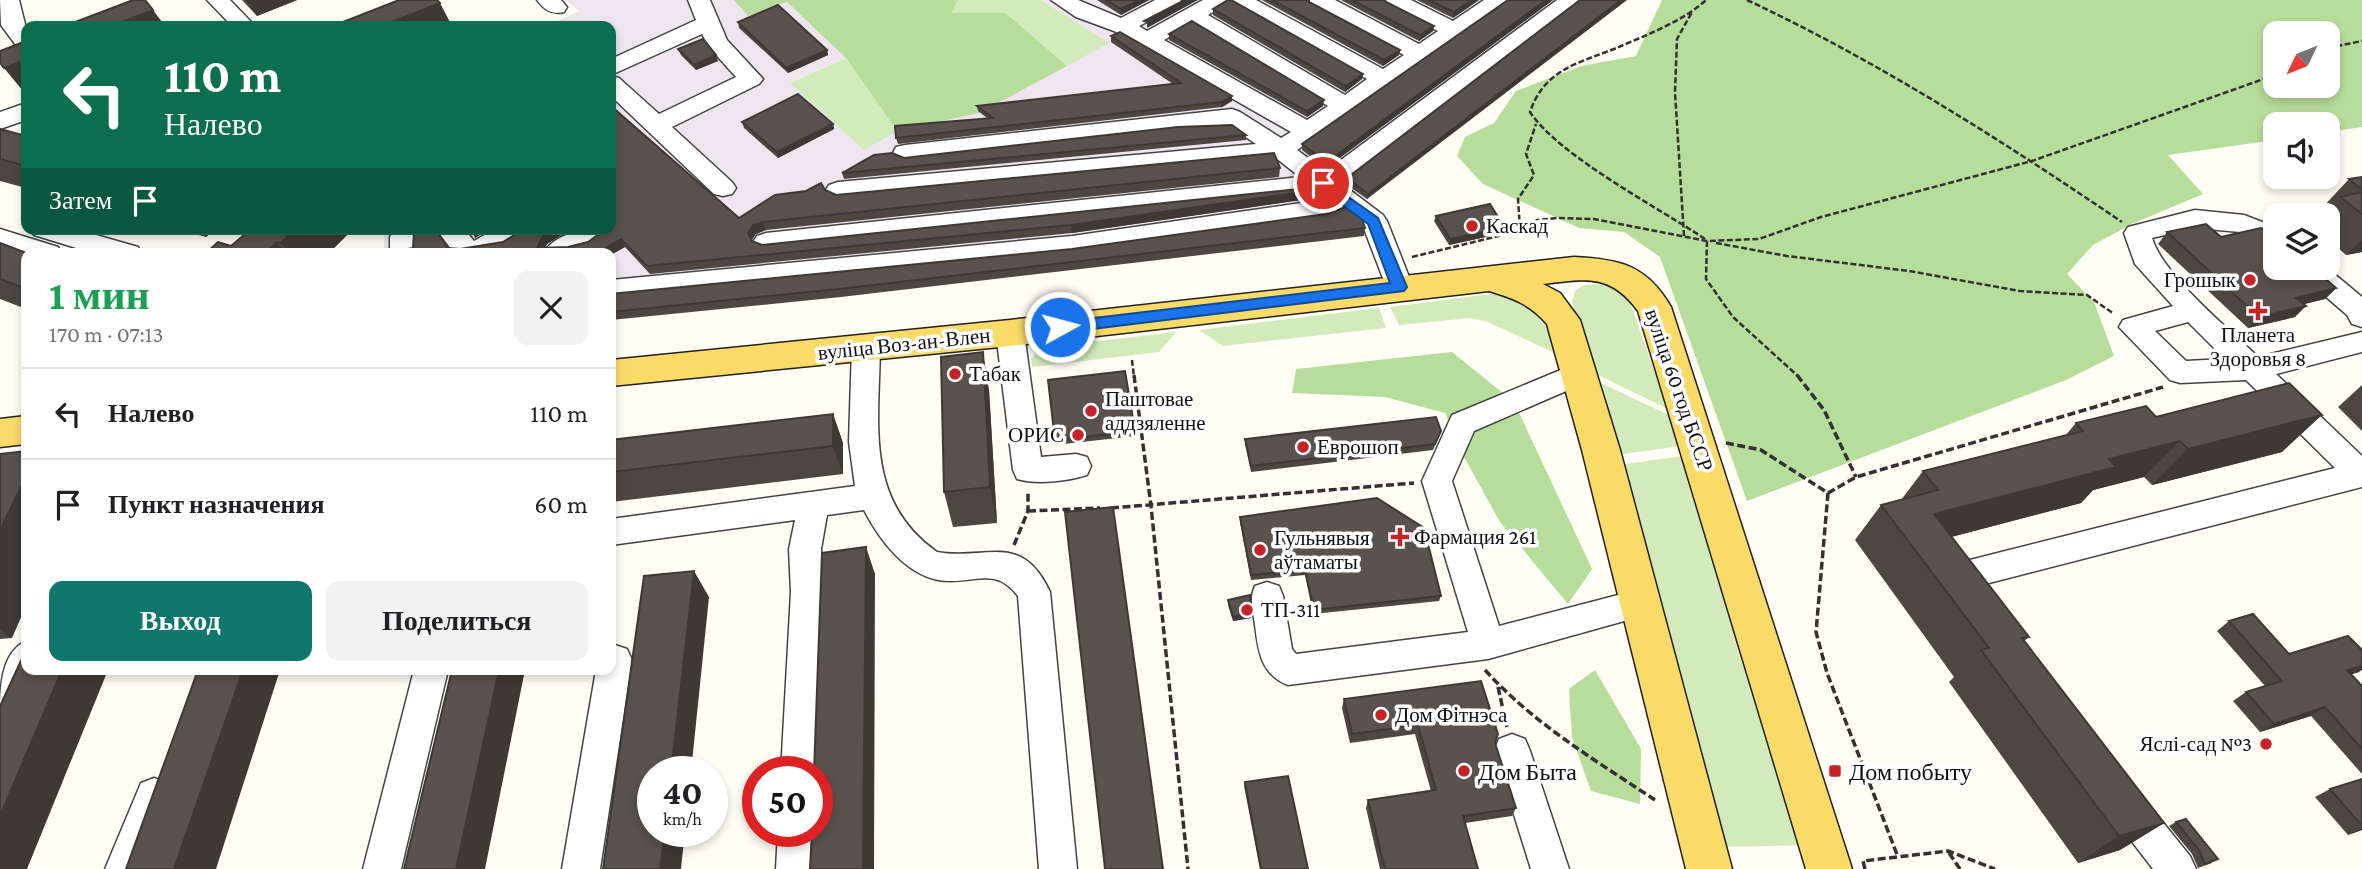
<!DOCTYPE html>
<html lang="ru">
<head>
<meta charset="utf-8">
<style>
  body { margin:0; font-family:"Crimson Pro",serif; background:#f2f2f2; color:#202124; height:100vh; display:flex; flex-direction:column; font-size:26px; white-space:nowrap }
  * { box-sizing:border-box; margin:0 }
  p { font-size:23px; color:#757577 }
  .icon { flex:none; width:38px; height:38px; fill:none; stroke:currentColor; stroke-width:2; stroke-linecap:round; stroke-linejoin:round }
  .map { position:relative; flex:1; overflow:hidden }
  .details { position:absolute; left:21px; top:248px; width:595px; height:427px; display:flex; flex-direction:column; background:#fff; border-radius:14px; box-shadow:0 4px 10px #0003 }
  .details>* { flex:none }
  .banner { position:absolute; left:21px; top:21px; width:595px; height:214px; border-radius:14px; box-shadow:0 4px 10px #0003; background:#0b6e4f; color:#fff; overflow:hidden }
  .needle { width:46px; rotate:227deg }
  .buttons { position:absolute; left:2263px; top:21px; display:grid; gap:14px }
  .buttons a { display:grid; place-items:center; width:77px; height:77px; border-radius:14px; background:#fff; box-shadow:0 4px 10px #0003; font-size:35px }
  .speed { position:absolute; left:637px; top:756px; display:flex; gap:14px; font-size:35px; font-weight:700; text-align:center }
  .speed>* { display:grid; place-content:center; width:91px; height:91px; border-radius:50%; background:#fff; box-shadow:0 4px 10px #0003; line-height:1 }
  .speed small { font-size:18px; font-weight:400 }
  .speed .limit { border:10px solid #d22; background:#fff; color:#111 }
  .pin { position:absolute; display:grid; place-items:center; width:60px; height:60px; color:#fff; margin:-30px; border:4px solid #fff; border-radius:50%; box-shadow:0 2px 7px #0007 }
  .me { position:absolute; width:77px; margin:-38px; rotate:83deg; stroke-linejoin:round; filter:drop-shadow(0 0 5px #0008) }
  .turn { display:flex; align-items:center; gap:24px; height:147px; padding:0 28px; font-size:32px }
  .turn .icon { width:91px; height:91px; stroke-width:2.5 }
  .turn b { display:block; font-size:49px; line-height:60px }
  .then { display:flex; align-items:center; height:66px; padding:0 28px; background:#0003; gap:14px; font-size:26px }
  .round { display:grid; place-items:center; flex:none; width:74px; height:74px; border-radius:14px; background:#f2f2f2 }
  .head { display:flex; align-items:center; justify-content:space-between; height:119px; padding:0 28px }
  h1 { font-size:42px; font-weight:700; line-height:52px; color:#1e9e55 }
  .button { display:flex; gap:14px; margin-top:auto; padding:14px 28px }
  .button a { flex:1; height:80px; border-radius:14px; background:#0f766e; color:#fff; font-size:28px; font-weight:700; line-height:80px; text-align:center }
  .button a+a { background:#f2f2f2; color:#202124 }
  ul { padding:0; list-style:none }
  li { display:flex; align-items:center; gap:21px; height:91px; padding:0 28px; border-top:2px solid #e0e0e0 }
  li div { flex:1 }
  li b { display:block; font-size:26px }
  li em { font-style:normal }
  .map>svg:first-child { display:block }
  .industrial { fill:#eee5ef }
  .green { fill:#d3ebbb }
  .forest { fill:#b7dd9a; fill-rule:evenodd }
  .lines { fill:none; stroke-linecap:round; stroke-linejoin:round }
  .minor-casing { stroke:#434343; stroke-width:3 }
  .major-casing { stroke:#212121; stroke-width:3 }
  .path-far1 { stroke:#323232; stroke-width:2.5; stroke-dasharray:6 2.5; stroke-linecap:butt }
  .path { stroke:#323232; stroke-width:3.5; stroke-dasharray:8 3.5; stroke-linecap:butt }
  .minor { fill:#fff; fill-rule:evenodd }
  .major { fill:#fbdb68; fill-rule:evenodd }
  .wall { fill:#4d4741 }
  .shaded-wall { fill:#3f3935 }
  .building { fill:#5a524c; stroke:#3f3935; stroke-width:2 }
  .route { fill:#1a73e8; stroke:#114b97; stroke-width:2 }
  .poi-dot { fill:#c62327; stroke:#fff; stroke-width:2.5 }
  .labels { text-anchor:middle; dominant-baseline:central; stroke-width:7; stroke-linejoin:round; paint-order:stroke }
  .poi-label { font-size:21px; fill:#101010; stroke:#fff; text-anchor:start }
  .street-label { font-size:21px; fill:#101010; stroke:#fff }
  .near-poi-label { font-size:24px; fill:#101010; stroke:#fff; text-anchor:start }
</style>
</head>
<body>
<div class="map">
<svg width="2362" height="869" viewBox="0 0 2362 869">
  <rect width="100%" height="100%" fill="#fffdf4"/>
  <!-- industrial -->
  <path class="industrial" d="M566,0H734L749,16L787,2L846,58L791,82L897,131L1108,43L1041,0H1627L1366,200L1355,213L611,319V254H384V236L380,229H611V26H547L579,11Z"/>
  <!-- green -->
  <path class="green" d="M958,0H1041L1109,43L1067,66L1006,13H950Z
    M846,58L897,131L864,150L790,83Z
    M1601,284L1619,290L1629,300L1668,409L1592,372L1572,302L1575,291L1584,285Z
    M1490,294H1510L1541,306L1563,357L1488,322L1471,318L1399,325L1390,307Z
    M1379,308L1386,328L1223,346L1199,330Z
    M1176,332L1159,352L1032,367L1031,358L1045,347Z
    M1594,380L1671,416L1681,446L1616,455Z
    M1683,456L1807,845L1721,847L1619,465Z"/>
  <!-- forest -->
  <path class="forest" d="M734,0H958L951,13H1006L1067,66L979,113L897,131L846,58L787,2L748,16Z
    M1662,0H2362V127L2328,132V124H2275V140L2168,155L2203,194L2134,223L2093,245L2067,274L2094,302L2114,356L2066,380L1747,501L1660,257L1624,232L1579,228L1483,184L1457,156L1465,137L1494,123L1516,91L1581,66L1636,56ZM2275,33H2328V86H2275Z
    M1452,352L1514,402L1592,569L1568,604L1500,522L1464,457L1445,413L1385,397L1292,393L1296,369Z
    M1595,670L1641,749L1640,804L1591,791L1572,737L1569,689Z"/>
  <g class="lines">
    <defs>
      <path id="minor" d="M0,0H19L26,28V45L15,44L1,25Z
        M207,0H230L255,26H232Z
        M537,0H561L567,7L564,12C552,15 544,10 537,0Z
        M688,0H710L727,40L763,79L759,84L672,127L732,182L736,188L732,194L723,196L714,194L611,96V76L619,78L659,114L736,77L709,47L702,34L611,75V59L696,20Z
        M1051,0H1078L1121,18L1155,0H1183L1180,5L1139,26L1147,31L1203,0H1256L1383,69L1404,55L1310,5L1307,0H1335L1419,44L1438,31L1386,5L1383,0H1411L1453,21L1484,0H1510L1297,150L1326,171L1557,0H1582L1342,184L1383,215L1387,221L1413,287L1409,294L1399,297L1389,294L1363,226L1345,212L1325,219L1072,254L611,300V280L1072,236L1329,199L1318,192L766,251L757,248L753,242L757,236L766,233L1300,177L1276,158L838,200L829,197L825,191L829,185L838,182L1256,144L1228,125L905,161L896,159L893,153L896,147L905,145L1232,109L1240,112L1281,138L1291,132L1114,31L1076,17ZM1230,1L1232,5L1367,79L1345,95L1208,15ZM1192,24L1328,106L1307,120L1164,40Z
        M26,103V120L0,129V112Z
        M2195,210L2244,215L2275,227V247L2240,232L2195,228L2152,238C2163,275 2229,329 2258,357L2362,332V352L2276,374L2362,456V487L1950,593L1939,589L1934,579L1939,569L1950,565L2335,468L2246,380L2180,383L2170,380L2119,327L2123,320L2173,306L2135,264L2124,233L2128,227ZM2188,322L2225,359L2186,361L2155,331Z
        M611,225L613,229C599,253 567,254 543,254C556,231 587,229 611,229Z
        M0,229L58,247L62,254H26V256L0,247Z
        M30,229H75L138,247L142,254H96L34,235Z
        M395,229H424L416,240V254H390V237Z
        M436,229H464L474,241L495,229H530C515,253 480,254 455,254Z
        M2297,268H2327L2362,297V327L2352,324L2347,315L2301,275Z
        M1010,323L1020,326L1024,333L1041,457L1076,454L1087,457L1091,466L1087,475C1067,481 1037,485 1017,479L1013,470L996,333L1000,326Z
        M866,336L876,340L880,347C879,423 864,501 937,552C986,561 1021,530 1050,592L1077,869H1039L1018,596C994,564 971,586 938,580C904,573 879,539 864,510L827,515L821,549L823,592L817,772H781L791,592L789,549L795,520L611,545V519L855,486L849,442L852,347L856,340Z
        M1563,369L1573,372L1577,380L1573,388L1474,431L1452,481L1499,626L1641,589L1653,593L1657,603L1653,613L1488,659L1288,685C1261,675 1258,650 1255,625C1253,610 1249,599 1255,586L1267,582L1279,586L1283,596L1292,649L1296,654L1468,632L1422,481L1452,415Z
        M26,641V670H36L12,713L0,718C0,690 0,653 26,641Z
        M615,645L627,649L632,660L600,869H562L596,670H611V646Z
        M414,670H448L401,869H363Z
        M1512,734L1525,739L1530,751L1569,869H1531L1494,751L1499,739Z
        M154,778L167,783L172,795L143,869H105L141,783Z
        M2123,783L2136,789L2190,856L2196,869H2153L2110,813L2105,801L2110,789Z
        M778,831H814V869H776Z"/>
      <path id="major" d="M1574,257C1619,259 1647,265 1671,307L1852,869H1806L1638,311C1610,273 1586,279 1543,284L1560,293L1580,320L1620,450L1732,869H1686L1582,450L1547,324C1531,305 1513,298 1489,291L1010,346L611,386V360L1010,320Z
        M26,416V444L0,447V419Z"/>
    </defs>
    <!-- minor casing -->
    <use href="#minor" class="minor-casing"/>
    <!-- major casing -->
    <use href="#major" class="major-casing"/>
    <!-- path-far1 -->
    <path class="path-far1" d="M1747,0C1879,62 2001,140 2122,222
      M2328,48L2362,41
      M1520,229L1518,199L1534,175L1526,154L1536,124
      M1684,236L1675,92L1677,39L1692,12
      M1705,239C1659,208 1559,156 1530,112C1544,70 1578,63 1614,49C1644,36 1682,22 1706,0
      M1707,241L1706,279L1733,317L1799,377
      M1716,243L1787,256L1909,271L2020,291L2087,295L2114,314
      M1412,257L1511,233L1537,220L1557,218L1594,219L1707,241L1759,239L1821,217L2032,161L2275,75
      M1132,360L1134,377"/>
    <!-- path -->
    <path class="path" d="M1134,375L1151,506L1188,869
      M1797,375L1824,410L1856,477
      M1726,443L1761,450L1828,493L1856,477L2163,387
      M1828,493L1816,632L1827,673L1898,857
      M1111,508L1414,483
      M1028,511L1100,508
      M1014,545L1028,511V493
      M1485,670C1534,724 1595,760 1655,800
      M1498,687L1507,727
      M1949,853L1960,869
      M1865,869L1863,861L1948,851L1995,869"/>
    <!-- minor -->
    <use href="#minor" class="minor"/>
    <!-- major -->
    <use href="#major" class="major"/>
  </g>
  <!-- wall -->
  <path class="wall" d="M242,0H297L257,16Z
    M1097,0H1149L1121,15Z
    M1262,0H1309V2L1400,50L1399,55L1383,66Z
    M1341,0H1385L1386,2L1434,26L1433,31L1419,41Z
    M1417,0H1479L1453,18Z
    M1508,0H1553L1326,168L1302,150V144Z
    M1580,0L1367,199L1346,184L1347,178Z
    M1213,9L1363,74L1362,79L1345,92L1213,15Z
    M738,22L827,50L828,55L788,73L739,28Z
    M1169,34L1323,106L1307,117L1169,40Z
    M1111,36L1232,96V101L1222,107L898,144L896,138L987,118L978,111L977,106L1173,84L1111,42Z
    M678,49L718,61L696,70L681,55Z
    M611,106L739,218L825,190L836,195L1280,168L1279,177L766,230L756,234L751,240L752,241L762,245L1323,189L1322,197L1072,233L650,274L625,247L611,254H411L408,249L448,248L460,249L563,234L547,244L545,248L568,247L588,242L611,229Z
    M742,122L833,124L834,129L778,158L744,128Z
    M0,129L26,136V188L0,181Z
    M1246,135V140L844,179L842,173L904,158Z
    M2362,177V252L2346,255L2328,239V215H2323L2325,213L2321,209L2349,179Z
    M1436,216L1505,228L1504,233L1449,245L1434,221Z
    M1365,228L1364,236L841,297L611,320V294Z
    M177,229H215L206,237Z
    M353,229L328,254H205L231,246Z
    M2167,232L2221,237L2336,288L2325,299L2303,304L2295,317L2248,328L2158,244Z
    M0,243L26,254V309L0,299Z
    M1048,380L1135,431V436L1055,445Z
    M2362,385V431L2338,407Z
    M989,390L997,523L953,527L944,492Z
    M833,414L843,443V474L611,502V440Z
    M2156,417L2282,452L2152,485L2144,477L2093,490L2081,503L1951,537L2029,637L2024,641L2164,823L2120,850L2078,863L1949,682L1954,677L1855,540L1881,505L1901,500L1923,471L2065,436L2076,423Z
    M1441,431L1433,450L1251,472L1245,444V439Z
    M0,454L12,638L0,639Z
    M1240,517L1441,596L1439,601L1313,614L1305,575L1251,580L1240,522Z
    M1228,600L1251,618L1233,621L1228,605Z
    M2229,621L2289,654L2359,672L2351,674L2362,686V774L2311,716L2260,732L2233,701L2246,692L2265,686L2217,631Z
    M1344,699L1495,743L1516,808L1512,816L1465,823L1478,869H1380L1366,808L1368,800L1431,791L1415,734L1350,743L1342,708Z
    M2362,779V830L2348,835L2315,797L2330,789Z
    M1245,782L1308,869H1260L1244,786Z
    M2176,822L2212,863L2198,868L2192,854L2169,826Z"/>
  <!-- shaded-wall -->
  <path class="shaded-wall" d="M246,0H297L257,16Z
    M1139,0H1149L1121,15V9Z
    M1187,0H1198L1147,28V22Z
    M1472,0H1479L1453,18L1454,12Z
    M1546,0H1553L1326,168L1327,162Z
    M1621,0H1627L1367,199L1368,194Z
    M440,3L452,26H382Z
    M153,10L165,26H126L122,22Z
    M1434,26L1433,31L1419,41L1420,35Z
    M827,50L828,55L788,73L786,68Z
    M1400,50L1399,55L1383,66L1384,60Z
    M716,55L718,61L696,70L694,65Z
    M19,62L26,71V90L23,91L4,68Z
    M1363,74L1362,79L1345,92L1346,86Z
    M1232,96V101L1222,107V102Z
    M1324,100L1323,106L1307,117V111Z
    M833,124L834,129L778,158L777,152Z
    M1323,189L1322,197L1072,233L1071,225Z
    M763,222L766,230L756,234L751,241L748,233L753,225Z
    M1505,228L1504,233L1449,245L1450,239Z
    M200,229H215L206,237Z
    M295,229H353L328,254H289L281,243Z
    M471,229H490L475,238Z
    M553,229H578L563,234L547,244L542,254L537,248L543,236Z
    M621,239L625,247L611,255V254H595Z
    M2362,240V252L2346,255Z
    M277,242L285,254H264Z
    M2336,288L2325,299L2285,309L2296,298Z
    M2306,306L2295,317L2248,328L2259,317Z
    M983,352L989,390L997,523L990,487Z
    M833,414L843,443V474L833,446Z
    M2322,415L2282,452L2152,485L2188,449Z
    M2180,441L2144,477L2093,490L2081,503L1913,547L1934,514L2109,459Z
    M26,477V606L12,638L0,630V530Z
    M866,547L875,574L874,869H863Z
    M694,571L709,597L691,772H671Z
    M1252,613L1251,618L1233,621V617Z
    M2362,666V670L2359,672L2333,680L2347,670Z
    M62,670H108L27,869H0V816Z
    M243,670H280L216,869H174Z
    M499,670H525L485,869H456Z
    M2325,707L2311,716L2260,732L2274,724Z
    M2164,823L2120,850L2078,863L2119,836Z
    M2362,828V830L2348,835Z
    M665,831H685L681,869H660Z"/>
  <!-- building -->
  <path class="building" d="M133,0H145L153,10L122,22L126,26H65Z
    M399,0H437L440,3L382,26H333Z
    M1106,0H1139L1121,9Z
    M1182,0H1187L1147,22L1144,21L1181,2Z
    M1228,0H1231L1363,74L1346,86L1213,9Z
    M1272,0H1309V2L1400,50L1384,60Z
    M1352,0H1385L1386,2L1434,26L1420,35Z
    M1429,0H1472L1454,12Z
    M1508,0H1546L1327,162L1302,144Z
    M1580,0H1621L1368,194L1347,178Z
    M778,5L827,50L786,68L738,22Z
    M1192,21L1324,100L1307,111L1169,34Z
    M1120,32L1232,96L1222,102L896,138L895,126L993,118L977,106L1181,83L1111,36Z
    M703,39L716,55L694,65L678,49Z
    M26,41V73L19,62L4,68L0,63V51Z
    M798,94L833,124L777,152L742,122Z
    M611,106L739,218L775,195L806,191L821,183L825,190L836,195L1274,153L1280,168L763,222L753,225L748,233L752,241L762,245L1318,187L1323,189L1071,225L647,266L621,239L595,254H412L408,249L413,248L414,233L415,229H435L448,248L460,249L503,242L521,231L522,229H553L543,236L537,248L568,247L588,242L606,229H611Z
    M1232,125L1246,135L842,173L874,155L892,153L904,158L1178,127Z
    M0,129L26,136V166L0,159Z
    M2362,177V190L2349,179Z
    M2362,192V214L2340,197Z
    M1490,204L1505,228L1450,239L1436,216Z
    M1346,207L1362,219L1365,228L839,289L611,312V294L1072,249L1326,214Z
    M2206,224L2221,237L2261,228L2275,234V268H2313L2336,288L2296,298L2306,306L2259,317L2167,232Z
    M251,229H295L281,243L277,242L264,254L252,252L251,254H205L218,242L231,246Z
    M0,243L29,254H26V289L0,279Z
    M983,352L990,487L944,492L941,357Z
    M1125,371L1135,431L1055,440L1048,380Z
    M2289,383L2322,415L2188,449L2180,441L2109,459L2116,467L1934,514L2029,637L2022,638L2164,823L2119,836L1981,650L1989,648L1881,505L1938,490L1923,471L2083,431L2076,423L2146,406L2156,417Z
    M833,414V446L611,472V440Z
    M1436,417L1441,431L1435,444L1251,466L1245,439Z
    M26,451V477L0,530V454Z
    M1377,498L1424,528L1441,596L1314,610L1305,570L1251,575L1240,517Z
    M1113,507L1163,869H1105L1065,512Z
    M866,547L863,869H810L812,831H817V772H814L822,553Z
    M694,571L671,772H653V831H665L660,869H603L644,576Z
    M1250,595L1252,613L1233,617L1228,600Z
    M2253,614L2289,654L2348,636L2362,650V666L2347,670L2362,686V749L2325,707L2274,724L2246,692L2282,681L2229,621Z
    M26,650V670H62L0,816V706Z
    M198,670H243L174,869H126Z
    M452,670H499L456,869H404Z
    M1481,681L1498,734L1495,743L1516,808L1463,816L1478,869H1385L1368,800L1436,790L1418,725L1352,734L1344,699Z
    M1288,776L1308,869H1261L1245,782Z
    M2362,779V826L2330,789Z
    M2186,819L2218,859L2205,864L2199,850L2176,822Z"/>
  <!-- route -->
  <path class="route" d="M1323,179L1378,218L1407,287L1404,291L1060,333L1052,327L1060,322L1390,283L1368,224L1318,187L1316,183Z"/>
  <!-- markers -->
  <g class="poi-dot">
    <circle cx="1472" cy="226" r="7"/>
    <circle cx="2250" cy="280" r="7"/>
    <path d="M2254.5 300.5h7v7h7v7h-7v7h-7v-7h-7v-7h7z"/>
    <circle cx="955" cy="374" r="7"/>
    <circle cx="1091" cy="411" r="7"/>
    <circle cx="1078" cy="435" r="7"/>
    <circle cx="1303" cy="447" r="7"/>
    <path d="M1396.5 526.5h7v7h7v7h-7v7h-7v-7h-7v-7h7z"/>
    <circle cx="1260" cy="550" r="7"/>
    <circle cx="1247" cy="610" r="7"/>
    <circle cx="1381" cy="715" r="7"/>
    <circle cx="2266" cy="744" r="7"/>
    <circle cx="1464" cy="771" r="7"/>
    <rect x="1828" y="764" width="14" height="14" rx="3.5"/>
  </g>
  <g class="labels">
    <!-- poi labels -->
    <g class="poi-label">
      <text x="1486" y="226">Каскад</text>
      <text x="2236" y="280" text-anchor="end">Грошык</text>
      <text x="2258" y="335" text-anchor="middle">Планета<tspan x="2258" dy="24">Здоровья 8</tspan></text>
      <text x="969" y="374">Табак</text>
      <text x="1105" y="399">Паштовае<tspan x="1105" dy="24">аддзяленне</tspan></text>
      <text x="1064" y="435" text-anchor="end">ОРИС</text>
      <text x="1317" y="447">Еврошоп</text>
      <text x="1414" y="537">Фармация 261</text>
      <text x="1274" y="538">Гульнявыя<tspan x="1274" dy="24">аўтаматы</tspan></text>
      <text x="1261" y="610">ТП-311</text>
      <text x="1395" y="715">Дом Фітнэса</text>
      <text x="2252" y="744" text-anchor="end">Яслі-сад №3</text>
    </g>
    <!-- street labels -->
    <g class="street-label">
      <text transform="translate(904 344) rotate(-6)">вуліца Воз-ан-Влен</text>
      <text transform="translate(1679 390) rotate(71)">вуліца 60 год БССР</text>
    </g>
    <!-- near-poi labels -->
    <g class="near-poi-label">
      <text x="1478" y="771">Дом Быта</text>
      <text x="1849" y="771">Дом побыту</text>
    </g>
  </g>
</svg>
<div class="buttons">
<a><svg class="needle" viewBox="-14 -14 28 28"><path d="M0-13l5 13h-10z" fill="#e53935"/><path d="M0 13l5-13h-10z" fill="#757577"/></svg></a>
<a><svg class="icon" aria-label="sound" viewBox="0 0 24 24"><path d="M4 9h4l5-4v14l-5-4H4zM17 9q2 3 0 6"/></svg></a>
<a><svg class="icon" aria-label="layers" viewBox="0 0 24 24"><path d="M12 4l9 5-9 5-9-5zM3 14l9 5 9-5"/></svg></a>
</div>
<div class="speed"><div>40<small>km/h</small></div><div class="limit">50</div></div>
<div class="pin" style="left:1323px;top:183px;background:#d93025"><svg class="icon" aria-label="arrive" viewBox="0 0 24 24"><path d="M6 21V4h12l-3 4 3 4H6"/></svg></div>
<svg class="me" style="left:1060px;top:327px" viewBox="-20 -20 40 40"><circle r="17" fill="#1a73e8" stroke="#fff" stroke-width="3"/><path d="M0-11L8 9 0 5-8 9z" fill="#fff"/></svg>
<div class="banner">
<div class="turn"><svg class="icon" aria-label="left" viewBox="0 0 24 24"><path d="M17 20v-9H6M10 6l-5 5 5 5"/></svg><div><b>110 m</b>Налево</div></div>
<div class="then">Затем<svg class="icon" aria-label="arrive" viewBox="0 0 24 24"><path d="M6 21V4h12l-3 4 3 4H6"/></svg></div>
</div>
<section class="details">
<div class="head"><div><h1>1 мин</h1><p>170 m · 07:13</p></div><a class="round"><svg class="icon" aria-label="close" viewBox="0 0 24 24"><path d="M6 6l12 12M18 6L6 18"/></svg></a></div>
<ul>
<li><svg class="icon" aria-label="left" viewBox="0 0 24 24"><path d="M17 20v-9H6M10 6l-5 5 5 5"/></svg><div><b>Налево</b></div><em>110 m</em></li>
<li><svg class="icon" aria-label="arrive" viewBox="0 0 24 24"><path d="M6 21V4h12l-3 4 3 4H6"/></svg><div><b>Пункт назначения</b></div><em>60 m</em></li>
</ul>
<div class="button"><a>Выход</a><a>Поделиться</a></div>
</section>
</div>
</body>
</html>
